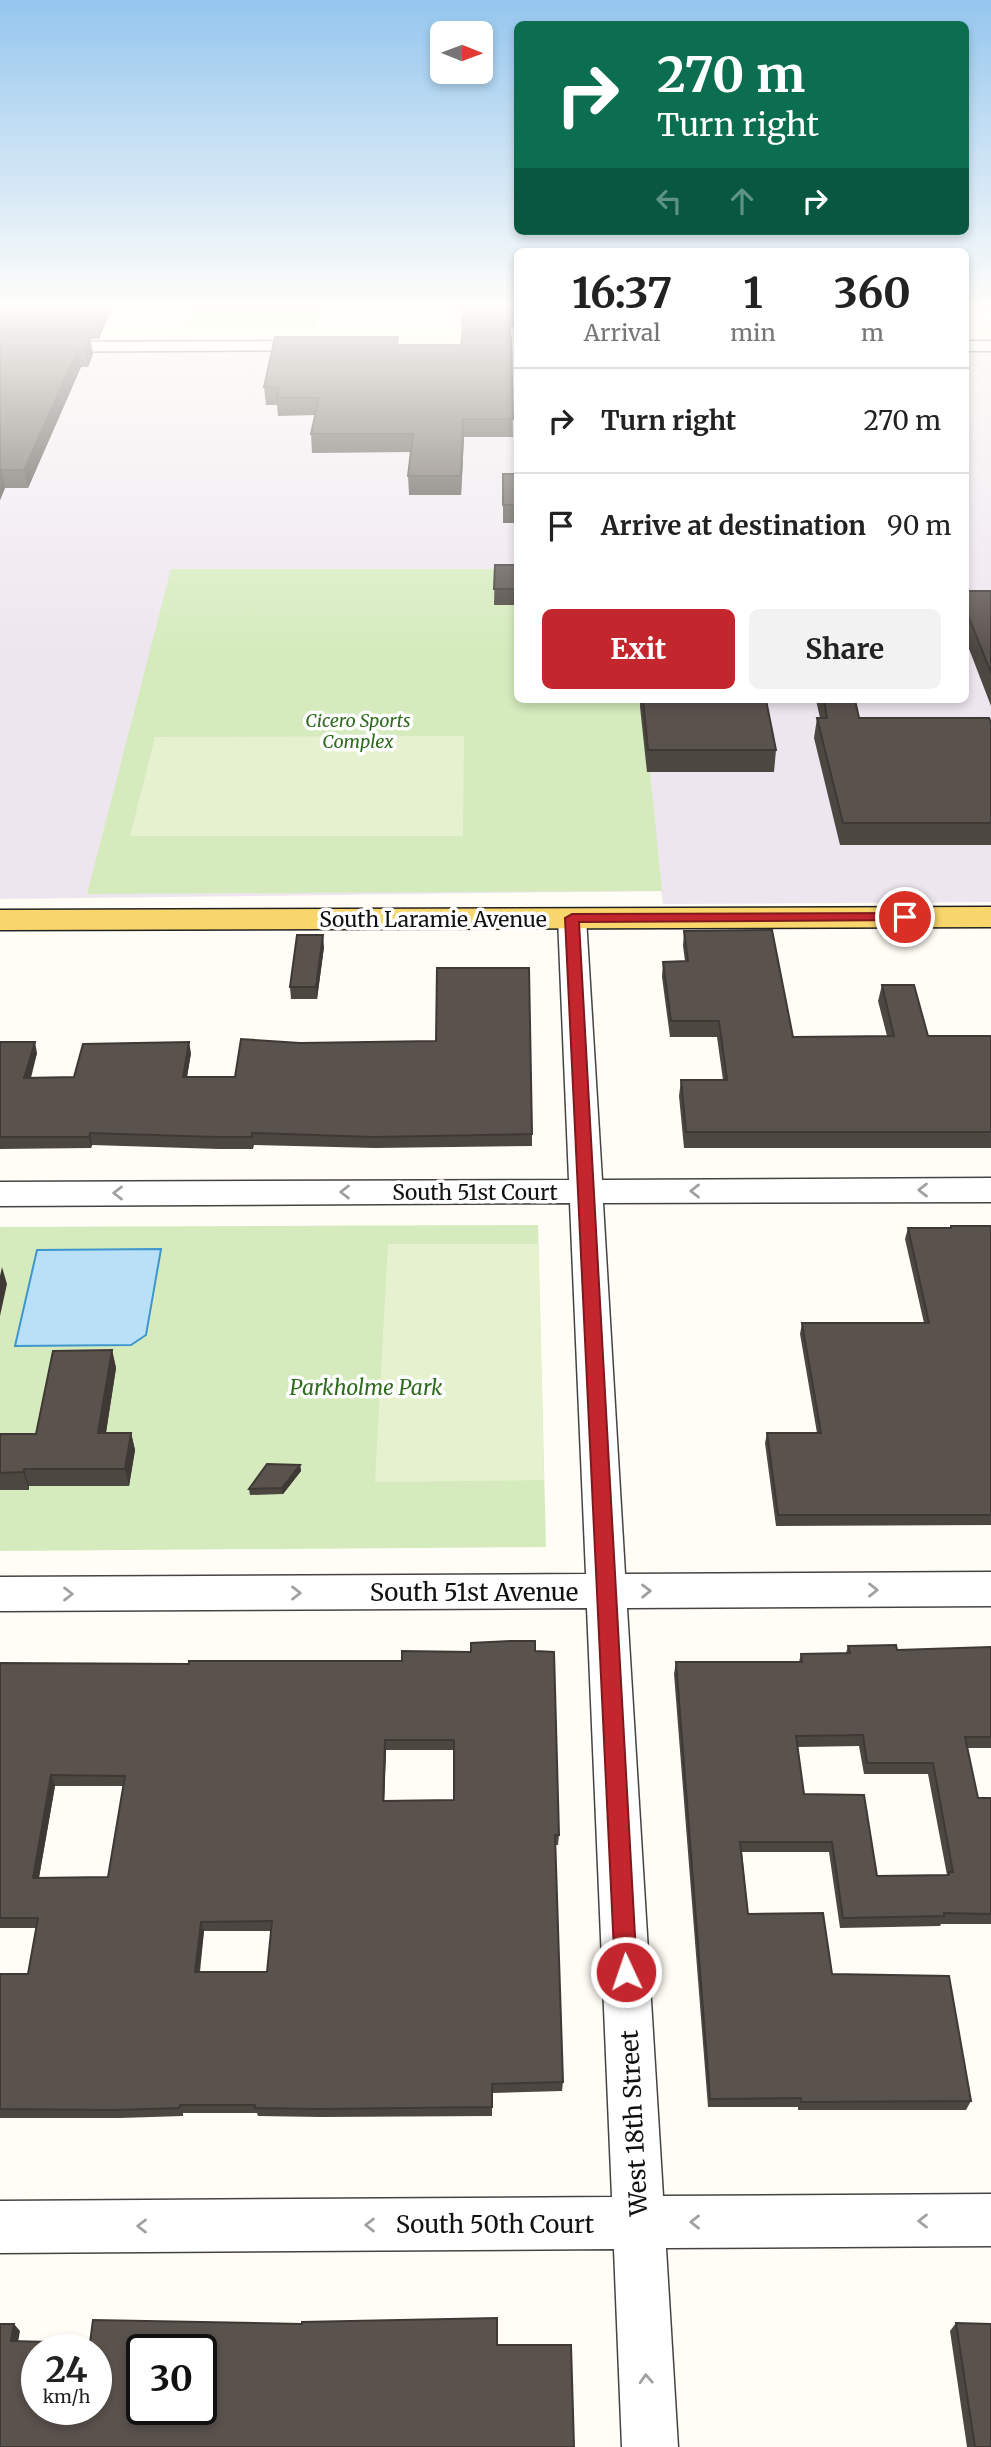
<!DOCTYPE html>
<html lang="en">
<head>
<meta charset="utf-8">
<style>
  body { margin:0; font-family:Merriweather,serif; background:#f2f2f2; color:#222; height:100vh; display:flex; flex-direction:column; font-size:26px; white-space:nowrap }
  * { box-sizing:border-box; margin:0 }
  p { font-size:23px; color:#767676 }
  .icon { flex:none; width:38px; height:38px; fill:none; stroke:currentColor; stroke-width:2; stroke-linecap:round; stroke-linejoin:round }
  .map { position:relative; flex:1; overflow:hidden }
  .panel { position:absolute; left:514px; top:248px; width:455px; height:455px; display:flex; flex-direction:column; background:#fff; border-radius:10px; box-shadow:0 4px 10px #0003 }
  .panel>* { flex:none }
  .hud { position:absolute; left:514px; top:21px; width:455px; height:214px; border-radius:10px; box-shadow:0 4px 10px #0003; background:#0b6e4f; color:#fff; overflow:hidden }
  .needle { width:46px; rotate:91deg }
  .fabs { position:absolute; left:430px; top:21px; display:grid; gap:14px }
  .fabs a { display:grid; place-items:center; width:63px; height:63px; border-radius:10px; background:#fff; box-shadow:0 4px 10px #0003; font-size:35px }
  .speed { position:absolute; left:21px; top:2334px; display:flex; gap:14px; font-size:35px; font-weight:700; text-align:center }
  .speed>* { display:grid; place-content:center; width:91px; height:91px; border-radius:50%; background:#fff; box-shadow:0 4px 10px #0003; line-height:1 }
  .speed small { font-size:18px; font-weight:400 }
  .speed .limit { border:4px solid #111; border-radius:10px; background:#fff; color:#111 }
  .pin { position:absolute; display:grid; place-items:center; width:60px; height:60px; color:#fff; margin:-30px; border:4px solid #fff; border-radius:50%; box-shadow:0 2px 7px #0007 }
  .me { position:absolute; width:77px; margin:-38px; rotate:357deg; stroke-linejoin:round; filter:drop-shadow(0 0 5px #0008) }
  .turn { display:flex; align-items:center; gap:24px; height:147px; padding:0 28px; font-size:32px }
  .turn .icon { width:91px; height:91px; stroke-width:2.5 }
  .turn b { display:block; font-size:49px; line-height:60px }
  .lanes { display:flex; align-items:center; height:66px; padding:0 28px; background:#0003; justify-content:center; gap:35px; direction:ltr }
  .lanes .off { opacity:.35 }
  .eta { display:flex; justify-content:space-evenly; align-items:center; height:119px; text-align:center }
  .eta b { font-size:42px; font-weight:700; line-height:49px }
  .cta { display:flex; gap:14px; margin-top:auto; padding:14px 28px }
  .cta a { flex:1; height:80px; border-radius:10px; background:#c4262e; color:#fff; font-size:28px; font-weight:700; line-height:80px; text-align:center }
  .cta a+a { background:#f2f2f2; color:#222 }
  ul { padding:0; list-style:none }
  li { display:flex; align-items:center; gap:21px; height:105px; padding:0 28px; border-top:2px solid #e0e0e0 }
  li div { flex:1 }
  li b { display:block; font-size:26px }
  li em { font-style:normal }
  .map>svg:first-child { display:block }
  .industrial { fill:#eee6ef }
  .green { fill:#d5ebbd }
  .pitch { fill:#e6f2cf }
  .water { fill:#b9e0f7; stroke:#3f96cf; stroke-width:2 }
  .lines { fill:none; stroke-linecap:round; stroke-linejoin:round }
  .minor-casing { stroke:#444; stroke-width:3 }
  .major-casing { stroke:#222; stroke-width:3 }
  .minor { fill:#fff; fill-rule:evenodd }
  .major { fill:#f9d66b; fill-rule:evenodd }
  .wall { fill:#4d4742; fill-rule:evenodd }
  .shaded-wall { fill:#3f3936 }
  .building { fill:#5a524d; stroke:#3f3936; stroke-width:2; fill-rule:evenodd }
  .oneway { stroke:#a0a0a0 }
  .route { fill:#c4262e; stroke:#7f191e; stroke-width:2 }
  .labels { text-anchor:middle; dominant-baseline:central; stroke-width:7; stroke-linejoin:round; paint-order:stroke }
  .far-park-label { font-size:18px; font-style:italic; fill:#2f6b1f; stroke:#fff }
  .street-label { font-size:21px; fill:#111; stroke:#fff }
  .park-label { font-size:21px; font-style:italic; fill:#2f6b1f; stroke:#fff }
  .near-street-label { font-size:24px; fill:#111; stroke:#fff }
</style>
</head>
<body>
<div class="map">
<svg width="991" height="2447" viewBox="0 0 991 2447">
  <rect width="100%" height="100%" fill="#fffdf5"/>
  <!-- industrial -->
  <path class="industrial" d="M0,350H518V700H966V350H991V902L663,904L661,891L0,899Z"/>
  <!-- green -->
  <path class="green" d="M171,569H518V700H643L662,891L87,894Z
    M538,1225L546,1547L0,1551V1227Z"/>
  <!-- pitch -->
  <path class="pitch" d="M195,308H320L316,328H188Z
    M464,736L463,836H130L155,737Z
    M388,1244H538L544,1480L375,1482Z"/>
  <!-- water -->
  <path class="water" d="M161,1249L146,1335L131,1345L15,1346L37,1250Z"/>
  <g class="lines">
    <defs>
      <path id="minor" d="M320,341L329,346L326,350L0,352V342Z
        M966,341H991V351H966Z
        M572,910L582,912L586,918L602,1180L991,1178V1202L603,1203L625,1574L991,1572V1606L627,1608L663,2196L991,2194V2246L666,2248L678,2447H622L614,2249L0,2253V2201L612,2197L587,1608L0,1611V1577L586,1574L570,1203L0,1206V1182L569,1180L558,918L562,912Z"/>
      <path id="major" d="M991,907V927L0,930V910Z"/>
    </defs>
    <!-- minor casing -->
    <use href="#minor" class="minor-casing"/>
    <!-- major casing -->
    <use href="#major" class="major-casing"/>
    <!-- minor -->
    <use href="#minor" class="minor"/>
    <!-- major -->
    <use href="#major" class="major"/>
  </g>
  <!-- wall -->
  <path class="wall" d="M0,308H112L99,339H90L93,354L88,367H81L28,488H5L0,500Z
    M462,308H518V327H511L513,437H464L461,495H409L408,476L411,452L312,453L311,434L315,415L278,416L277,405H266L264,387L398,345H461Z
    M503,474H518V523H503Z
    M495,565H518V605H494Z
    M966,591H991V706L966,641Z
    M640,700H766L776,750L774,772H647L640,707Z
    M816,700H855L859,718L991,722V845H840L814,738L817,718H820Z
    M684,931L793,1037L887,1036L878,1001L882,985L928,1036H991V1148H684L679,1096L681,1080H723L717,1037H670L662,977L663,962L685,961L683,946Z
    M324,947L317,999H291L290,987Z
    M0,1042L37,1053L31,1078L74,1077L191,1053L187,1077L532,1134V1146L375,1148L254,1145L253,1149H219L92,1145L91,1148L0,1149Z
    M951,1226H991V1525L776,1526L765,1443L767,1433H817L800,1334L802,1323H924L905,1239L908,1228H950Z
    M112,1350L116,1368L106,1433H131L135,1450L129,1486H29V1490H0V1434H36Z
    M300,1465L301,1471L283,1494L250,1495L249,1489Z
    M848,1646L897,1650L991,1647V1748H967L978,1798H991V1924H941L940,1926L840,1928L829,1852H742L748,1914L832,1974L971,2101L966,2110H798V2107H708L674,1674L676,1662H799L801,1654L846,1653ZM859,1746L864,1774H928L947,1875L877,1876L804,1794L798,1747Z
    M535,1651L559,1835L558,1845H555L563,2082L562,2091L492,2093V2116L320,2117L258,2116L257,2113H183V2116L120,2118H0V1974H28L36,1928H0V1663L189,1664L402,1661ZM386,1750H454V1800L384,1801ZM55,1786H123L108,1877L39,1878ZM204,1931H271L267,1972H200Z
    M956,2323L991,2447H967L950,2331Z"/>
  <!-- shaded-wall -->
  <path class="shaded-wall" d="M103,308H112L99,339L97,322Z
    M90,337L93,354L88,367L85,350Z
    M78,350L81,367L28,488L24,470Z
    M463,419L464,437L461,495V476Z
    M2,470L5,488L0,500V473Z
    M323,935L324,947L317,999L316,987Z
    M35,1042L37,1053L27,1089L24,1078Z
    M189,1042L191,1053L185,1088L183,1077Z
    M90,1133L92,1145L91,1148L89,1137Z
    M2,1267L7,1284L0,1316V1276Z
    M112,1350L116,1368L103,1451L98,1433Z
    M131,1433L135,1450L129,1486L125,1469Z
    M300,1465L301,1471L283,1494L282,1488Z
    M24,1469L29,1486V1490L23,1472Z
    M385,1740L386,1750L384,1811L383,1801Z
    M51,1775L55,1786L37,1888L33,1878Z
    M201,1922L204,1931L198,1981L195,1972Z
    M14,2324L20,2331L17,2348L11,2341Z"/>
  <!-- building -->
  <path class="building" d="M0,308H103L97,322H0Z
    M462,308H518V310H511V322H462Z
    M0,337H90L85,350H78L24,470H2L0,473Z
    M275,337H398L397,345H461L462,337H511L513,419H463L461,476H408L413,434H311L319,398H277L279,388L264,387Z
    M503,474H518V505H503Z
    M495,565H518V589H494Z
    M966,591H991V673L966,610Z
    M643,700H766L776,750H648Z
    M824,700H855L859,718H989L991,722V823H843L817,718H827Z
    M772,930L793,1037L894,1036L882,985H914L928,1036H991V1132H686L681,1080H727L719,1021H671L663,962L688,961L684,931Z
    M297,935H323L316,987H290Z
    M437,968H529L532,1134L374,1137L252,1133V1137H217L90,1133L89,1137H0V1042H35L24,1078L74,1077L83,1044L189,1042L183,1077H235L241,1039L300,1043L436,1041Z
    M951,1226H991V1515H778L767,1433H821L802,1323H929L908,1228H951Z
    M112,1350L98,1433H131L125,1469H24L23,1472L0,1473V1434H36L53,1351Z
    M267,1464L300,1465L282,1488L249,1489Z
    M510,1641H535V1651L554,1652L559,1835H555L563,2082L492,2084V2107L318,2109L255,2108V2105H180L179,2108L116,2110L0,2109V1974H28L38,1918H0V1663L189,1664V1661H402V1651L471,1652V1643ZM385,1740H454V1800L383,1801ZM51,1775L125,1776L108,1877L33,1878ZM272,1921L267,1972H195L201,1922Z
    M896,1645L897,1650L991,1647V1737H965L978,1798H991V1914L944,1913V1916L843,1918L832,1842H740L748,1914L823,1913L832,1974L949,1976L971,2101L801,2102V2098L710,2099L676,1662H802L801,1654L850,1653L848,1646ZM863,1735L867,1763H933L953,1872H949V1875L877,1876L864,1795L804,1794L796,1736Z
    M497,2318V2345H571L574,2447H0V2324H14L11,2341L90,2343L93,2320L302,2324V2322ZM37,2350H96V2410H37ZM142,2350H201V2410H142Z
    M956,2323L991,2324V2447H975Z"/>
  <!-- one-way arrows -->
  <defs><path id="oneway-chevron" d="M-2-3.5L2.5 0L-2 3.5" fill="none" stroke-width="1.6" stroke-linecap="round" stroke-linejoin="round" transform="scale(1.75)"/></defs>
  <g class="oneway">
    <use href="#oneway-chevron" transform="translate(923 1190) rotate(180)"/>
    <use href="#oneway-chevron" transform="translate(695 1191) rotate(180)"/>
    <use href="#oneway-chevron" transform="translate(345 1192) rotate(180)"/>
    <use href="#oneway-chevron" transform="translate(118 1193) rotate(180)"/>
    <use href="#oneway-chevron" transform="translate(873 1590)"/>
    <use href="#oneway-chevron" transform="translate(646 1591) rotate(-1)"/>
    <use href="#oneway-chevron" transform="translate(296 1593)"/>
    <use href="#oneway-chevron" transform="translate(68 1594)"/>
    <use href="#oneway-chevron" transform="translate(923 2221) rotate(180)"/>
    <use href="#oneway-chevron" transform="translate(695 2222) rotate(180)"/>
    <use href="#oneway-chevron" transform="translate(370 2225) rotate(180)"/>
    <use href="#oneway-chevron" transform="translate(142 2226) rotate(180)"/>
    <use href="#oneway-chevron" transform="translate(646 2379) rotate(-93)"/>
  </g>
  <!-- sky -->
  <linearGradient id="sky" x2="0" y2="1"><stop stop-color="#95c6ee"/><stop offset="0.47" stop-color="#fffefa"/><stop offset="1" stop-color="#fffefa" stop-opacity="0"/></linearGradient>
  <rect width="991" height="651" fill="url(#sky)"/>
  <!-- route -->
  <path class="route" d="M905,913L910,915V920L579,922L637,1972L634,1980L626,1983L618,1980L615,1972L565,918L572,914Z"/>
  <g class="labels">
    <!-- far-park labels -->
    <g class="far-park-label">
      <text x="358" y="720">Cicero Sports<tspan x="358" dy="21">Complex</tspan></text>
    </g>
    <!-- street labels -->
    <g class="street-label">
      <text x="433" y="919">South Laramie Avenue</text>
      <text x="475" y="1192">South 51st Court</text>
    </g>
    <!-- park labels -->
    <g class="park-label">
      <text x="366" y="1387">Parkholme Park</text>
    </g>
    <!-- near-street labels -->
    <g class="near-street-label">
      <text x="474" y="1592">South 51st Avenue</text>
      <text transform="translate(634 2123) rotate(-93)">West 18th Street</text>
      <text x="495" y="2224">South 50th Court</text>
    </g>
  </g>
</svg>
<div class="fabs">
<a><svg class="needle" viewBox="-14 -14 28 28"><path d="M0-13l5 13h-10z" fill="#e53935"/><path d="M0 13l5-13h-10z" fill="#767676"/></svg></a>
</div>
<div class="speed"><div>24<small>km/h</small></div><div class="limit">30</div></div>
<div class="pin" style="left:905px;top:917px;background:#d93025"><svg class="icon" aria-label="arrive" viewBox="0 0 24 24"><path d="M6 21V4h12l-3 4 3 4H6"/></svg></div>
<svg class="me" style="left:626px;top:1972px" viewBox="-20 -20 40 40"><circle r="17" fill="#c4262e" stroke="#fff" stroke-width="3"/><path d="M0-11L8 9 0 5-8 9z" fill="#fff"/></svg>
<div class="hud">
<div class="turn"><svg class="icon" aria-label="right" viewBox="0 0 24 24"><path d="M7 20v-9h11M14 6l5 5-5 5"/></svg><div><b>270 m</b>Turn right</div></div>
<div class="lanes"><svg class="icon off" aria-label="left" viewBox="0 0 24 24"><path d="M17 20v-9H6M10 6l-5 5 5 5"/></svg><svg class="icon off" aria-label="ahead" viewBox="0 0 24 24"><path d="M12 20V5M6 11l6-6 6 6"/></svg><svg class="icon" aria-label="right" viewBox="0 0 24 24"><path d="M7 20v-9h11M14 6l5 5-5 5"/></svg></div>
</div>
<section class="panel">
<div class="eta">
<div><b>16:37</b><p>Arrival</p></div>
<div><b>1</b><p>min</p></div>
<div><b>360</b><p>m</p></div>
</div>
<ul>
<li><svg class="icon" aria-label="right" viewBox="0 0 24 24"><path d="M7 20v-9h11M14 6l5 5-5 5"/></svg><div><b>Turn right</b></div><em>270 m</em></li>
<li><svg class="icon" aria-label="arrive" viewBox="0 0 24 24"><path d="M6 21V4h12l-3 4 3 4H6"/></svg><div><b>Arrive at destination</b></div><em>90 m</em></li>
</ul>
<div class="cta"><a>Exit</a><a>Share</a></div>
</section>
</div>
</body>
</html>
